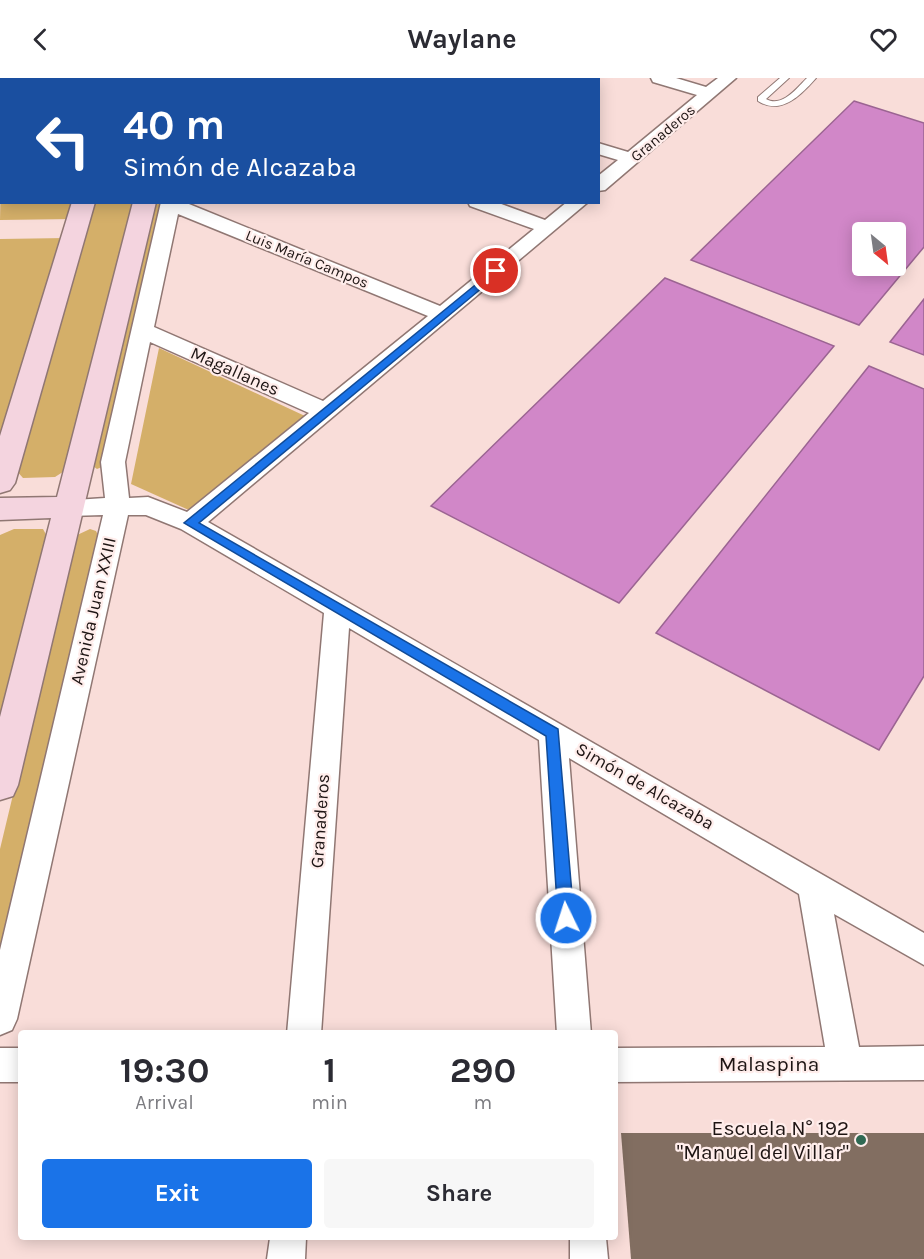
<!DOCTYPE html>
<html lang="en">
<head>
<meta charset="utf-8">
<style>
  body { margin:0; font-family:Karla,sans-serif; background:#f7f7f7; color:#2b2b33; height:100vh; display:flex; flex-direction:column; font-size:22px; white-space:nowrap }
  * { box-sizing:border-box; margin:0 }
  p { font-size:20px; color:#7c7c81 }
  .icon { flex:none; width:33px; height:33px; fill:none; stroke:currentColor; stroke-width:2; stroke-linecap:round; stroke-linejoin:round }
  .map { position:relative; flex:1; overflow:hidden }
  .sheet { position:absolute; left:18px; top:952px; width:600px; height:210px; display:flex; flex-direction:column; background:#fff; border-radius:6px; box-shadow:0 3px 15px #0003 }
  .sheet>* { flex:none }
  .guide { position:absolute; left:0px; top:0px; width:600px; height:126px; box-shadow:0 3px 15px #0003; background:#1a4fa0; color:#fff; overflow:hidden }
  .needle { width:39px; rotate:151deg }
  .controls { position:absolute; left:852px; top:144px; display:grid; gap:12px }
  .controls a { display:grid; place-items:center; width:54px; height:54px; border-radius:6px; background:#fff; box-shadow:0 3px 15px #0003; font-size:30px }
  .pin { position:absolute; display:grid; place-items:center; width:51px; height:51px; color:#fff; margin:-26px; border:3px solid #fff; border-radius:50%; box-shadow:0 2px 6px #0007 }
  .me { position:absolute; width:66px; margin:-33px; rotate:356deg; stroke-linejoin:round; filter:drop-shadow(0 0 4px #0008) }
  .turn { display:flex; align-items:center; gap:21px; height:126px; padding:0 24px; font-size:27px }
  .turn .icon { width:78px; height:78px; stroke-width:2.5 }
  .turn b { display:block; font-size:42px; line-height:51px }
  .eta { display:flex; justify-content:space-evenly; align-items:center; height:102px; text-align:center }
  .eta b { font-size:36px; font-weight:700; line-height:42px }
  .cta { display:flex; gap:12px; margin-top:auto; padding:12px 24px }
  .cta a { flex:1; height:69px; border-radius:6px; background:#1a73e8; color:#fff; font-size:24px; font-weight:700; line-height:69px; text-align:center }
  .cta a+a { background:#f7f7f7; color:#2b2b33 }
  header { display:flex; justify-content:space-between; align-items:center; height:78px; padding:0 24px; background:#fff; font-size:27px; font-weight:700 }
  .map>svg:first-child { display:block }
  .green { fill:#d4af69 }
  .water { fill:#d187c8; stroke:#9b6492; stroke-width:1.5; fill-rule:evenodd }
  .building { fill:#826e61 }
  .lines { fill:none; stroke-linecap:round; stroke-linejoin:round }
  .lane-casing { stroke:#907773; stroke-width:2 }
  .street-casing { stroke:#907773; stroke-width:3 }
  .secondary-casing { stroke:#907773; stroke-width:3 }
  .lane { fill:#fff; fill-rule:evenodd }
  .street { fill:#fff; fill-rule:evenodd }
  .secondary { fill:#f4d4df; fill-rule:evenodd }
  .route { fill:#1a73e8; stroke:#114b97; stroke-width:1.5 }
  .poi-dot { fill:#2f6953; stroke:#ffedeb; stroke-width:2 }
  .labels { text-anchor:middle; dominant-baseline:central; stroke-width:4.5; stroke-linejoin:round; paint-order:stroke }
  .far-street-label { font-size:15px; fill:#1d1413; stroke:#ffedeb }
  .street-label { font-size:18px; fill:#1d1413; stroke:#ffedeb }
  .near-street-label { font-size:21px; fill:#1d1413; stroke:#ffedeb }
  .near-poi-label { font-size:21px; fill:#1d1413; stroke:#ffedeb; text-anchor:end }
</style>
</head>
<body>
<header><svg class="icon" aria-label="back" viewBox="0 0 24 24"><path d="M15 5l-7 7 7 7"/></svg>Waylane<svg class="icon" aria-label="heart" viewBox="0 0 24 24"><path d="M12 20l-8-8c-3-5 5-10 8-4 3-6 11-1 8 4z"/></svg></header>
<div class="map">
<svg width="924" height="1181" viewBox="0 0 924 1181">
  <rect width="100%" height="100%" fill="#f9ddd9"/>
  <!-- green -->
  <path class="green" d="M1,99L2,124L78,125L73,141L0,142Z
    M94,125H137L69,390L55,399L23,400L15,391Z
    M155,125H165L102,389L97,391L93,388Z
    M66,160L0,375V161Z
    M159,270L305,338L191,433L131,406Z
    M14,451H43L49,462L0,652V457Z
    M90,451L96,453L99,459L0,886V771L75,458Z"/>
  <!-- water -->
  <path class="water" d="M854,23L924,45V169L859,247L691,182ZM896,154V188H862V154Z
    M665,200L834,268L619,525L431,428Z
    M924,221V277L890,264Z
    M869,288L924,311V598L879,672L656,555Z"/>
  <!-- building -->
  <path class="building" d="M621,1055H924V1181H631Z"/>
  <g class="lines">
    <defs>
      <path id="lane" d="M780,0H789L766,21C782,30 797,10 807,0H816C801,17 781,38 758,23V19Z"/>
      <path id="street" d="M191,0H207L190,2Z
        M386,0H405L406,2H387Z
        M651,0H676L706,9L718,0H736L605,112L598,113V98L618,82L598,76V65L628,74L697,17L653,4Z
        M0,15H2V25H0Z
        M0,43H2L0,57Z
        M161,124H184L440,228L534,151L470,128L468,124H496L545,142L567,124H588L208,444L924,855V887L834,836L859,969L924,968V1002L615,1004V970L825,969L799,816L569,680L591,956H557L539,662L349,550L321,956H287L324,535L181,451L146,437H128L17,941L12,952L0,957V872L103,437L69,438L60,435L57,429L60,423L105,420L101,384ZM178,136L428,238L323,323L154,249ZM150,264L309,335L187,434L148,419L129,420L125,384Z
        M0,970H21V1004H0Z
        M270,1160H306L305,1181H267Z
        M570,1160H606L608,1181H570Z"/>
      <path id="secondary" d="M113,0H133L112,2Z
        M167,0H187L166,2Z
        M72,124H95L15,405L10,412L0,415V358Z
        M133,124H156L18,707L13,718L0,722V639L51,440L0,442V420L57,419Z"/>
    </defs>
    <!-- lane casing -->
    <use href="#lane" class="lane-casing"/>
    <!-- street casing -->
    <use href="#street" class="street-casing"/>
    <!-- secondary casing -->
    <use href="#secondary" class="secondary-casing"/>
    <!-- lane -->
    <use href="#lane" class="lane"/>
    <!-- street -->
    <use href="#street" class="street"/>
    <!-- secondary -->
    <use href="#secondary" class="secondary"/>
  </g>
  <!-- route -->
  <path class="route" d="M496,190L500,191V195L199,445L558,651L574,840L572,845L566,847L561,845L558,840L546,658L184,445Z"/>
  <!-- markers -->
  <circle class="poi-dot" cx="861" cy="1062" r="6"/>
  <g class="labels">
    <!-- far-street labels -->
    <g class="far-street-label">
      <text transform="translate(663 55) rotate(-40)">Granaderos</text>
      <text transform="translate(307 181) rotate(22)">Luis María Campos</text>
    </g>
    <!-- street labels -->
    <g class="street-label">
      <text transform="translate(235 293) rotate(24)">Magallanes</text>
      <text transform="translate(93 533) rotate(-77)">Avenida Juan XXIII</text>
      <text transform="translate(645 708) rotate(30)">Simón de Alcazaba</text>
      <text transform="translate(320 743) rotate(-86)">Granaderos</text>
    </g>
    <!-- near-street labels -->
    <g class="near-street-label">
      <text x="769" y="986">Malaspina</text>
    </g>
    <!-- near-poi labels -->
    <g class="near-poi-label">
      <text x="849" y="1050">Escuela N° 192<tspan x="849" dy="24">"Manuel del Villar"</tspan></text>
    </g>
  </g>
</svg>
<div class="controls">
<a><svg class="needle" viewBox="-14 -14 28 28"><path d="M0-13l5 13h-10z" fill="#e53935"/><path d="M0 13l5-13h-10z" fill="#7c7c81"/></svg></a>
</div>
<div class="pin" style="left:496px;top:193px;background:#d93025"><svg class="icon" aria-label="arrive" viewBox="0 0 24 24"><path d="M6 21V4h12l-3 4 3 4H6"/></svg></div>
<svg class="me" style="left:566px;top:840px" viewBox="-20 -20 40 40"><circle r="17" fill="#1a73e8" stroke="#fff" stroke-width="3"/><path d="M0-11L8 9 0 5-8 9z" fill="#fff"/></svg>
<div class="guide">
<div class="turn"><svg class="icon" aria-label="left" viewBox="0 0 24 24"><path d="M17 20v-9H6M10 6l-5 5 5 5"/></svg><div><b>40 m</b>Simón de Alcazaba</div></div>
</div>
<section class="sheet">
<div class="eta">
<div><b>19:30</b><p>Arrival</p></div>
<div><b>1</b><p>min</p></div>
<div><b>290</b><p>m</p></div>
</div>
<div class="cta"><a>Exit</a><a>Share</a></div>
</section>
</div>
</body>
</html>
